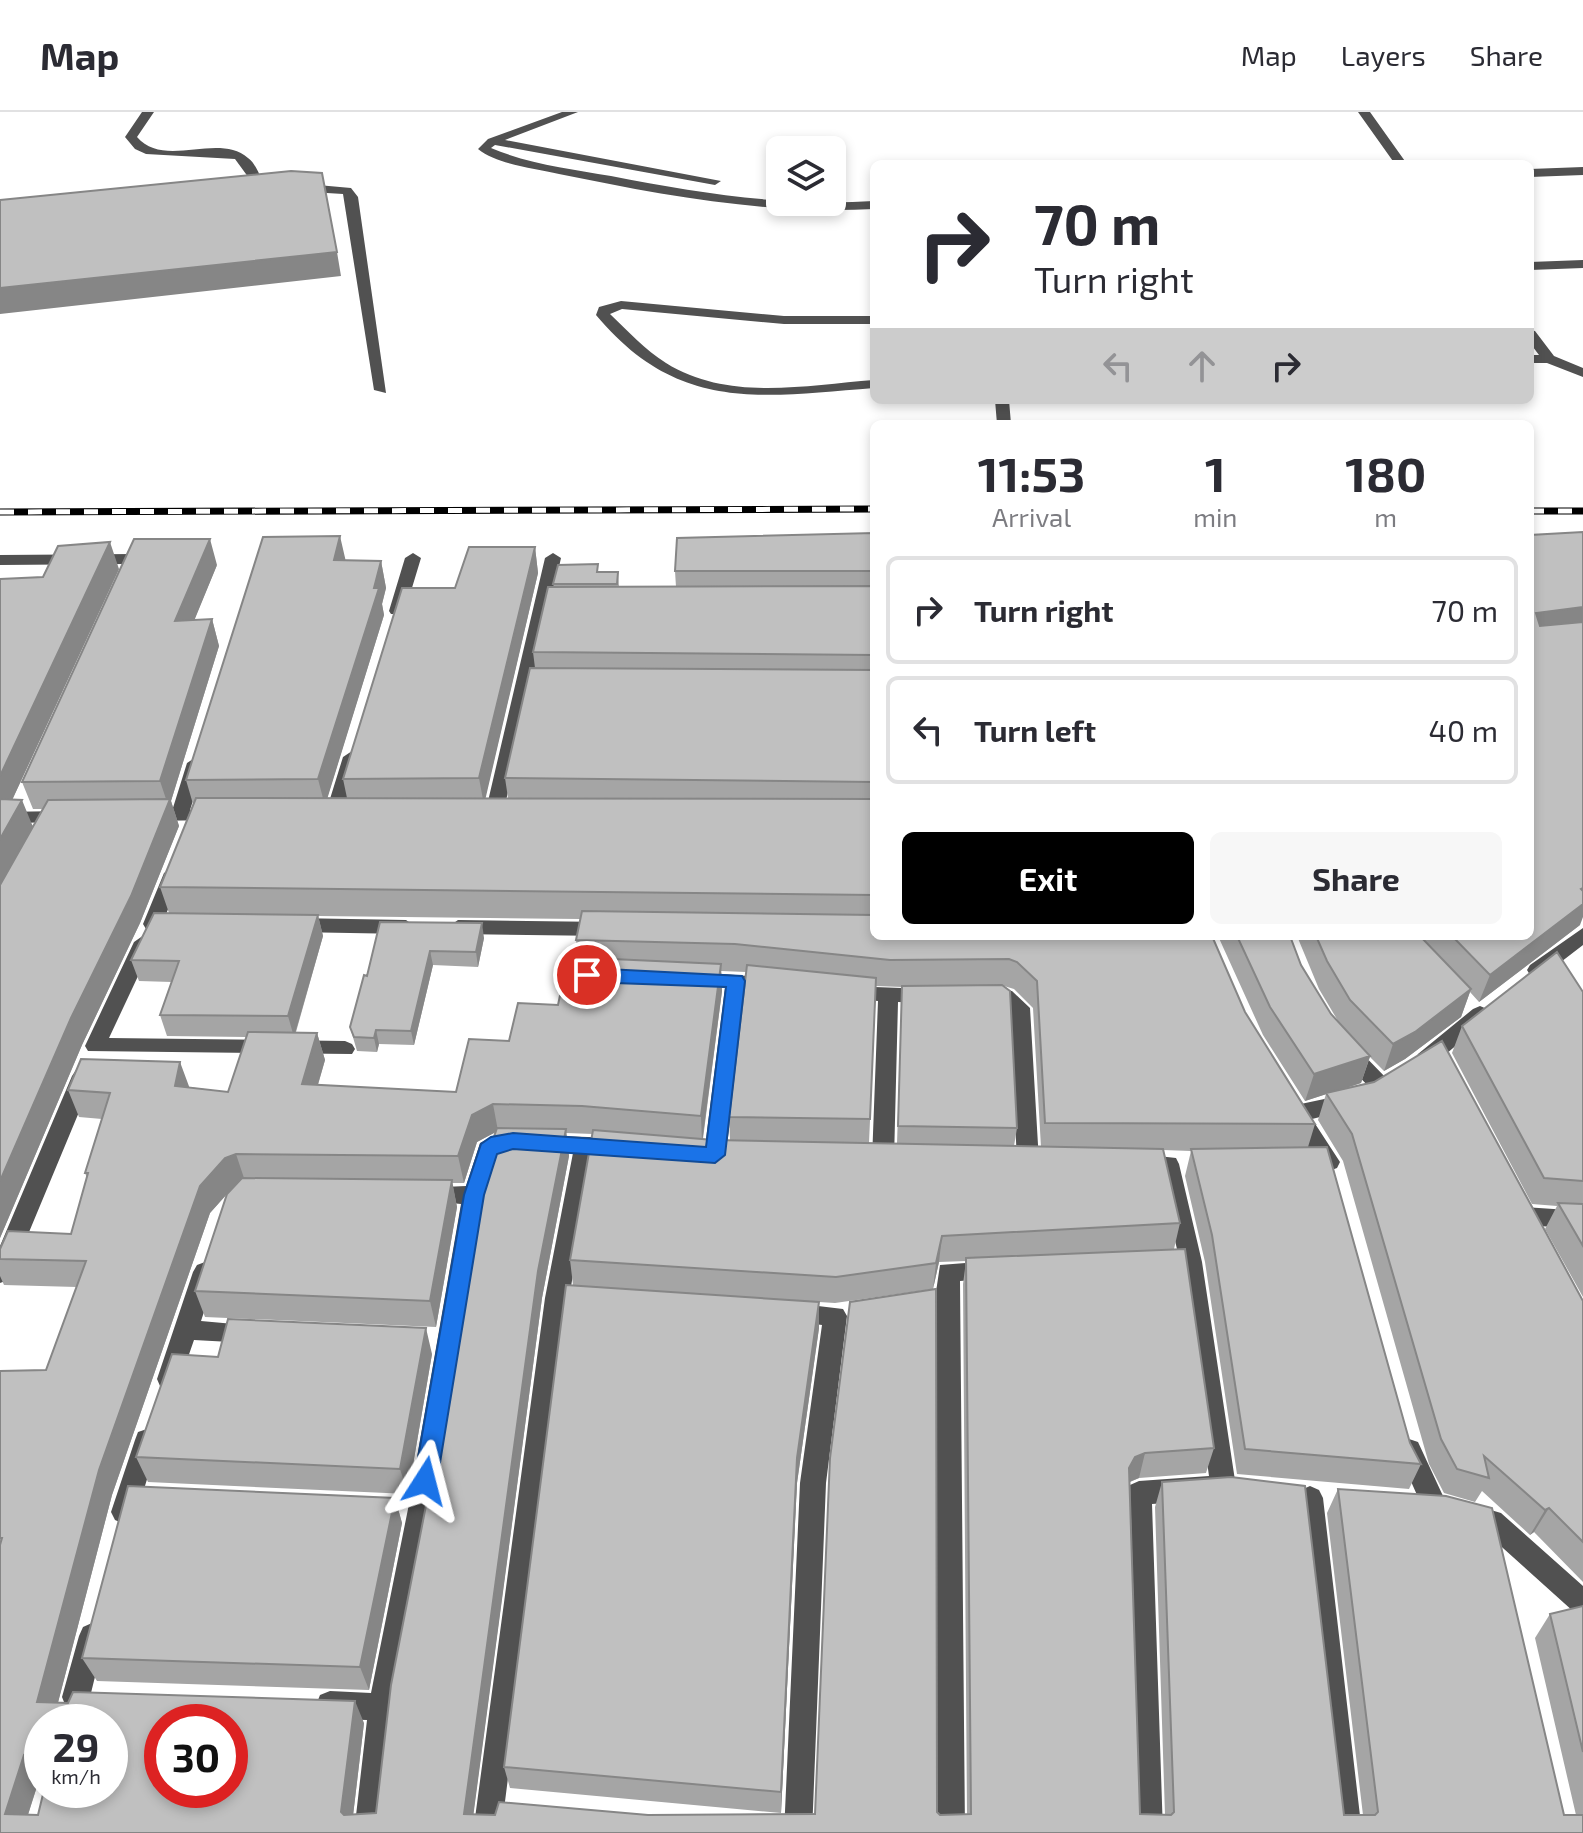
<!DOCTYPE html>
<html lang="en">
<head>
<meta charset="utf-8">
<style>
  body { margin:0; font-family:"Exo 2",sans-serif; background:#f7f7f7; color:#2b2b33; height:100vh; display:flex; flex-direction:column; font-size:30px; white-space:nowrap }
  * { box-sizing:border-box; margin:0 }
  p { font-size:26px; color:#7c7c81 }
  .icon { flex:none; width:44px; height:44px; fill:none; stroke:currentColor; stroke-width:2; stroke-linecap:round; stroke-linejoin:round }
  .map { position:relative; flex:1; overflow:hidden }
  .side { position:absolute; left:870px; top:308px; width:664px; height:520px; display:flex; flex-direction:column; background:#fff; border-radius:12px; box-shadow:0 4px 12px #0003 }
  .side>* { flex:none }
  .banner { position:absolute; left:870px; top:48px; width:664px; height:244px; border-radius:12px; box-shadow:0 4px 12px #0003; background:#fff; color:#2b2b33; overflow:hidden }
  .fabs { position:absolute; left:766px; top:24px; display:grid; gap:16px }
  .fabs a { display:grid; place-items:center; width:80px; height:80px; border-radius:12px; background:#fff; box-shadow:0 4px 12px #0003; font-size:40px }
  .speed { position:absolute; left:24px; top:1592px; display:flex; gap:16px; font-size:40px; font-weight:700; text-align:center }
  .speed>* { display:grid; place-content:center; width:104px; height:104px; border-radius:50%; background:#fff; box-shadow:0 4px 12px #0003; line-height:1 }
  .speed small { font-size:20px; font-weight:400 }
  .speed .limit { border:12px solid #d22; background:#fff; color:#111 }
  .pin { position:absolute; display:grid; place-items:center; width:68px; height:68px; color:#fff; margin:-34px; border:4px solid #fff; border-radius:50%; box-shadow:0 2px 8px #0007 }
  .me { position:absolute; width:88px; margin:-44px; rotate:9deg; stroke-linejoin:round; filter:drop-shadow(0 0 6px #0008) }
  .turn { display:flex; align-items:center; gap:28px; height:168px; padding:0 32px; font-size:36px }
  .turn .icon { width:104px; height:104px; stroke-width:2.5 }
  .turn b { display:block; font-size:56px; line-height:68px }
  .lanes { display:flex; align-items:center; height:76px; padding:0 32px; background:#0003; justify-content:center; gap:40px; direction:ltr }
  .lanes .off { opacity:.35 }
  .eta { display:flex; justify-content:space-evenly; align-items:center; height:136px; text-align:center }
  .eta b { font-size:48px; font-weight:700; line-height:56px }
  .cta { display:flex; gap:16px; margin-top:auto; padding:16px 32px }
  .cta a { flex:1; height:92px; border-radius:12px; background:#000; color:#fff; font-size:32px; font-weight:700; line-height:92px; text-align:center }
  .cta a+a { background:#f7f7f7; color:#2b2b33 }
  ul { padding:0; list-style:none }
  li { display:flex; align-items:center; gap:24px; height:108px; margin:0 16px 12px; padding:0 16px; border:4px solid #e1e1e2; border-radius:12px }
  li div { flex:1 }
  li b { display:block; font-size:30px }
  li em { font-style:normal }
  header { display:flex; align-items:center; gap:48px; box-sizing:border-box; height:112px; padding:0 40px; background:#fff; border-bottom:2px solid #e1e1e2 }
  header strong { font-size:38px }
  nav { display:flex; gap:44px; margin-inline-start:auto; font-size:28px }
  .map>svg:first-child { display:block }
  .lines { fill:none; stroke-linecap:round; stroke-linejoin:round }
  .minor { fill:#515151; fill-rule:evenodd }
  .rail-casing { stroke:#000; stroke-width:7 }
  .rail { stroke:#fff; stroke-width:5; stroke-dasharray:14; stroke-linecap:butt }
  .wall { fill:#a5a5a5; fill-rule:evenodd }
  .shaded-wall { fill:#868686 }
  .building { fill:#c0c0c0; stroke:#868686; stroke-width:2; fill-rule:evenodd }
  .route { fill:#1a73e8; stroke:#114b97; stroke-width:2 }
</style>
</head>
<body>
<header>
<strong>Map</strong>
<nav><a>Map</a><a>Layers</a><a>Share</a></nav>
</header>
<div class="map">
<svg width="1583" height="1721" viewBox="0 0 1583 1721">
  <rect width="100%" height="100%" fill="#fff"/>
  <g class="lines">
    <!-- minor -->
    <path class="minor" d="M142,0H154L137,25C164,57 218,20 248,46C255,51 258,60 262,68L351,76L358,85L386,281L374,278L343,82L279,78L254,73L235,47L146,42L135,37L125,25Z
      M562,0H578L505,28L721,69L715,73L495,33L491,36C529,52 571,57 611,64C698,81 785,95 874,89V97C768,103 662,83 559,62C534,56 498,53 478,37L488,27Z
      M1358,0H1370L1407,52H1395Z
      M1583,55V63L1530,65V57Z
      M1583,148V156L1530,158V150Z
      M621,189L784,204H874V212H784L622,197L610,202C628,219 645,238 666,251C729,290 805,273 874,268V276C760,285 678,301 596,203L599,195Z
      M1530,218L1535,219L1554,244L1583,256V265L1547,251H1530V243H1539L1530,231Z
      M995,288H1009L1011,312H997Z
      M413,441L421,446L405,499L403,502H391L389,499L405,446Z
      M553,441L561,446L503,702L494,708L485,702L545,446Z
      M134,442L142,447L133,465L127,467L119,462L124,452L0,453V443Z
      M352,639L361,645L343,703L334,709L328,707L325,703L343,645Z
      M196,645L205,651L190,698L222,700L225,704L222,708L141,709L139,705L141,701L172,699L187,651Z
      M64,699L71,701L73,705L71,709L0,712V700Z
      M173,755L182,761L165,805L176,812L166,819L146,817L143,812L164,761Z
      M294,806L406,808L416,815L406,822L294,820L284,813Z
      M458,808L606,810L616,817L606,824L458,822L448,815Z
      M1583,816V833L1544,863H1530L1527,858L1530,853Z
      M144,823L154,830L109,926L345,929L352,932L355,937L352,942L88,939L85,934L134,830Z
      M697,860L773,866L783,873L773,880L745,878L726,1043L723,1049L715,1052L707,1049L704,1043L725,876L690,872L687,867Z
      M848,874L928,877L938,884L928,891L898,890L894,1048L891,1054L883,1057L875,1054L872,1048L878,889L841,886L838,881Z
      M984,876L1012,879L1030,896L1039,1050L1036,1056L1028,1059L1020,1056L1017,1050L1010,899L1000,891L977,888L974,883L977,878Z
      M1480,894L1487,897L1490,902L1487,907L1432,954H1418L1415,948L1418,942L1473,897Z
      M1347,931L1354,933L1389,969L1393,975L1389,981H1375L1340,945L1337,939L1340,933Z
      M83,956L90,958L94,964L12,1161L8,1168L0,1171V1134L72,964L76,958Z
      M1348,982L1356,984L1359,990L1356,996L1312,1007L1340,1050L1337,1056L1329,1059L1311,1056L1308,1050L1313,1043L1285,1001L1288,995L1296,993Z
      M498,1022L617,1026L625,1029L628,1035L625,1041L594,1042L569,1186L501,1721H473L545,1186L573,1041L497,1042L485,1083L434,1397L396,1595L382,1721H354L367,1608L330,1607L320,1603L316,1593L320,1583L330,1579L371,1581L408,1397L461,1092L421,1088L418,1082L421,1076L466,1074L480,1031Z
      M1140,1042L1176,1046L1179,1052L1202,1150L1236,1375L1232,1383L1223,1387L1152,1392L1163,1721H1135L1126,1381L1130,1373L1139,1369L1209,1364L1180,1150L1159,1060L1132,1057L1129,1051L1132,1045Z
      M1523,1095L1583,1099V1117L1539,1114L1536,1121L1528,1123L1520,1121L1512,1104L1515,1098Z
      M991,1149L999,1152L1003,1159L999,1166L960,1169L965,1721H937L936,1200L929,1197L925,1190L929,1183L936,1180L940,1153Z
      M205,1150L213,1153L217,1160L201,1209L257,1214L261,1221L257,1228L249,1231L194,1228L178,1274L169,1278L160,1274L157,1267L193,1160L197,1153Z
      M793,1191L843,1197L847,1204L826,1371L812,1721H784L800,1371L822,1213L785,1208L781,1201L785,1194Z
      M147,1317L156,1320L159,1328L137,1400L133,1408L124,1412L115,1408L111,1400L135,1328L138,1320Z
      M1409,1327L1418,1330L1443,1384L1501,1401L1583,1474V1504L1574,1500L1484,1419L1425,1401L1397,1338L1400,1330Z
      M1310,1374L1319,1378L1323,1386L1362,1721H1334L1297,1386L1301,1378Z
      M92,1511L101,1515L105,1524L90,1585L86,1595L76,1599L66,1595L62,1585L79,1524L83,1515Z"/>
    <defs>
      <path id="rail" d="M1530,399H1583
        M0,400L874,397"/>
    </defs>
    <!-- rail casing -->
    <use href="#rail" class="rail-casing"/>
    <!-- rail -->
    <use href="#rail" class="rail"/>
  </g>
  <!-- wall -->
  <path class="wall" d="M874,421V824H1212L1245,900L1315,1012L1308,1035L1410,1331L1421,1352L1409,1377L1237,1362L1205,1150L1185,1064L1191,1039L1163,1038L1180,1111L1174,1137L1214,1336L1206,1361L1139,1366L1130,1370L1140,1702L1165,1703L1155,1395L1162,1370L1344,1703H1363L1327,1401L1338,1377L1564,1703H1576L1535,1526L1550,1502L1583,1494V1721H0V1259L46,1258L77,1175L4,1173L0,1164V1137L71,1122L87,1066L85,1061L102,1007L79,1005L68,978L189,975L228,980L246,925L167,924L160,903L172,870L139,869L131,848L169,801L160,775L193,692L186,668L345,448L381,449L386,476L382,492L384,503L327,686H347L343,667L455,476L535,435L538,461L485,686H508L505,666L535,556L533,540L554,475L553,472L598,460H618L619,475H676L675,459ZM318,804L580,807L576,828L578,846L558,893L509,929L456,980L318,973L325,948L317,921L296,920L323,824ZM721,859L746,860L729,1005L730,1028L703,1027L722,879ZM876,874L902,875L897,1032L869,1031ZM1004,874L1014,877L1033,896L1041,1035L1014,1034L1017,1016ZM495,1020L430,1373L376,1701L353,1703L364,1611L58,1590L112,1383L210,1101L227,1082L195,1179L205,1205L436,1215L457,1095L452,1071H464L477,1030ZM566,1021L593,1022L570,1148L573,1173L504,1655L510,1676L781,1701L797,1371L819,1216V1190L835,1191L933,1177L939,1150L966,1149L963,1172L967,1703H940L937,1700L648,1703H473L542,1186L569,1044ZM42,1610L110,1678L38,1703H28L39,1668L42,1671Z
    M217,453L194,508L212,507L219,534L171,689L179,714L140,811L82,933L0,1126V467L43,465L119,457L12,688L33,714L42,697H33L22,670Z
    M380,810L484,826L478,855L433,853L414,933L379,932L377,940L357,939L350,915L367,864Z
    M1580,813L1479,890L1470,880L1461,905L1405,947L1384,959L1370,945L1361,971L1341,978L1583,1189V1470L1534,1420L1530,1423L1482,1379L1475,1390L1444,1381L1429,1352L1343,1049L1318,1008L1326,982L1305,989L1263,923L1218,824H1290L1301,853L1331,902L1338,909L1319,877L1297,824H1530Z
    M1583,880V1185L1545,1117L1557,1094L1532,1092L1452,941L1462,914Z
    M432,1242L408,1382L148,1370L136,1345Z
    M395,1386L402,1411L369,1578L97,1569L82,1546Z"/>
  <!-- shaded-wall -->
  <path class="shaded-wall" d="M337,140L341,164L0,202V176Z
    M340,424L346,450L334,448Z
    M210,427L217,453L183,536L175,509Z
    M110,430L119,457L8,697L0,699V664Z
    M535,435L538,461L484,693L479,666Z
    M381,449L386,476L382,492L384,503L325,694L318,667Z
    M1583,495V520L1530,528L1536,501Z
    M212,507L219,534L171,689L179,714L140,811L82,933L0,1126V1069L71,906L168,693L160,669Z
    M22,688L33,715L0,774V727Z
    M1583,776V805L1580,813L1479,890L1490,863Z
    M318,803L323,824L294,925L288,904Z
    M482,811L484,826L478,855L476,840Z
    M430,839L433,853L414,933L411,919Z
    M721,852L722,879L702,1031L701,1004Z
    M1471,877L1461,905L1405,947L1384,959L1393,932Z
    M376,918L379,932L377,940L374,926Z
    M317,921L325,948L310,999L302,972Z
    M1370,944L1361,971L1305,989L1314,962Z
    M180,950L190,977L175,974Z
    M493,992L498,1019L477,1030L464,1071L458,1044L472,1003Z
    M566,1017L569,1044L542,1186L471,1721L464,1702L538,1159Z
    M236,1042L245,1069L235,1073L210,1101L112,1383L53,1610L37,1590L99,1358L200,1074L225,1046Z
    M452,1068L457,1095L436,1215L430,1189Z
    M942,1124L939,1150L933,1177L936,1151Z
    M819,1190V1216L797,1371L781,1701V1680L797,1346Z
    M426,1216L432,1242L408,1382L400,1357Z
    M1145,1341L1139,1366L1129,1370V1356L1135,1345Z
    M395,1386L402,1411L369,1578L360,1555Z
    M1549,1396L1534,1420L1530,1423L1545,1398Z
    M355,1589L364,1611L351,1721L341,1700Z
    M24,1643L32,1654H29L39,1668L22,1721L5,1702Z"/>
  <!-- building -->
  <path class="building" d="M291,59L322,61L337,140L0,176V88Z
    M1583,420V495L1536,501L1540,514L1583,510V776L1581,777L1583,779V792L1490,863L1452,824H1530V423Z
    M874,421V459H675L677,426Z
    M340,424L334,448L381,449L374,476H379L318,667L186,668L263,425Z
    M134,427H210L175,509L212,507L160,669L22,670Z
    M110,430L0,664V467L43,465L58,434Z
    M469,435H535L479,666L343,667L402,476H455Z
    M598,452L597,460H618L617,472H553L558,453Z
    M874,474V543L533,540L548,475Z
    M530,556L874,558V670L505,666Z
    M196,686L874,687V783L160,775Z
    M0,687L22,688L0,727Z
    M170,687L131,784L71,906L0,1069V773L48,688Z
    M582,799L874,803V824H1212L1245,900L1315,1012L1045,1011L1037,869L1017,850L1009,847L890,848L735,832L576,828Z
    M154,801L318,803L288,904L160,903L179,849L131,848Z
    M380,810L482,811L476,840L430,839L411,919L376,918L374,926L354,925L350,915L364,863L367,864Z
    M1237,824H1290L1301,853L1331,902L1370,944L1314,962L1270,895Z
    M1316,824H1420L1471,877L1415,920L1393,932L1350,888L1327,849Z
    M1557,840L1583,880V1069L1544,1066L1462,914Z
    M568,845L721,852L701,1004L582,994L493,992L472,1003L458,1044L236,1042L225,1046L200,1074L99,1358L37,1590L68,1591L73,1580L355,1589L341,1700L344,1703L376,1701L391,1573L430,1373L483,1057L497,1016L566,1017L538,1159L464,1702L495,1703L499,1690L648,1703L815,1702L830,1346L850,1190L936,1177L937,1700L940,1703L971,1702L966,1146L1185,1137L1214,1336L1145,1341L1135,1345L1129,1356L1140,1702L1171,1703L1174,1700L1162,1370L1231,1365L1305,1374L1344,1703H1375L1378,1700L1338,1377L1446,1384L1492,1396L1564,1703H1583V1721H0V1433L2,1426H0V1259L46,1258L86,1149L0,1147V1137L8,1119L71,1122L88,1061H85L110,981L68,978L81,947L180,950L175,974L228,980L248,920L317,921L302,972L456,980L469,927L509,929L518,891L558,893ZM42,1610H110V1678H44L38,1703L5,1702L24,1643L28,1644L29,1654H42ZM162,1610H230V1678H162Z
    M747,853L876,866L870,1007L729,1005Z
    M1002,873L1010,879L1017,1016L898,1014L902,874Z
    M1442,929L1583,1189V1430L1549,1396L1545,1398L1484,1344L1489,1366L1457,1357L1441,1327L1352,1022L1326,981L1374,970Z
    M593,1018L714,1028L1163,1037L1180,1111L942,1124L936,1151L836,1165L570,1148Z
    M1327,1035L1410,1331L1421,1352L1245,1337L1212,1123L1191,1037Z
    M242,1066L452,1068L430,1189L195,1179L227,1082Z
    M1558,1091L1583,1092V1134Z
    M566,1173L819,1190L797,1346L781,1680L504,1655Z
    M228,1207L426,1216L400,1357L136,1345L172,1242L218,1245Z
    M128,1374L395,1386L360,1555L82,1546Z
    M1583,1494V1640L1550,1502Z"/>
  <!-- route -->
  <path class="route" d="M587,856L742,864L745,869L725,1043L715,1051L513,1037L497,1042L484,1083L437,1369L434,1376L425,1379L417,1376L414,1369L464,1083L481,1032L491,1025L513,1021L706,1035L726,875L587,870L578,863Z"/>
</svg>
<div class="fabs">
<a><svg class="icon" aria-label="layers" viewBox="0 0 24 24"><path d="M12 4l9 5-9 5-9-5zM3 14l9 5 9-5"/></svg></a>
</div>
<div class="speed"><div>29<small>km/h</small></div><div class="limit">30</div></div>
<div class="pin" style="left:587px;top:863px;background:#d93025"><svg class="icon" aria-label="arrive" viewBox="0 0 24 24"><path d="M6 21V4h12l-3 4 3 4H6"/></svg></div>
<svg class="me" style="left:425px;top:1369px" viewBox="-20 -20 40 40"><path d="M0-17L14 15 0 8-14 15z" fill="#1a73e8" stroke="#fff" stroke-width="4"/></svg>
<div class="banner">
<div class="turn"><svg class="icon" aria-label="right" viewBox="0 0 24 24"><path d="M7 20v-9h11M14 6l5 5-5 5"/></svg><div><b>70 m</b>Turn right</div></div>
<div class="lanes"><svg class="icon off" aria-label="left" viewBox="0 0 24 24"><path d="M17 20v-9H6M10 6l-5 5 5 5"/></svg><svg class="icon off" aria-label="ahead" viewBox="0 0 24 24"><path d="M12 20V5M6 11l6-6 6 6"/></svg><svg class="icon" aria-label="right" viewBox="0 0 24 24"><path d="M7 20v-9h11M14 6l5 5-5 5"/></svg></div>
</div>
<section class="side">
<div class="eta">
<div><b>11:53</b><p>Arrival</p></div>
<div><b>1</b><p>min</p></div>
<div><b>180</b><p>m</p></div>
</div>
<ul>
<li><svg class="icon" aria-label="right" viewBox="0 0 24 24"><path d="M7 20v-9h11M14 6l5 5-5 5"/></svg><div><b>Turn right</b></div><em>70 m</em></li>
<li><svg class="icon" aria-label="left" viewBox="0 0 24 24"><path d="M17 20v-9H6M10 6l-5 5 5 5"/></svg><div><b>Turn left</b></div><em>40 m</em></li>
</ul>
<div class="cta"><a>Exit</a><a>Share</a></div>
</section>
</div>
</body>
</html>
